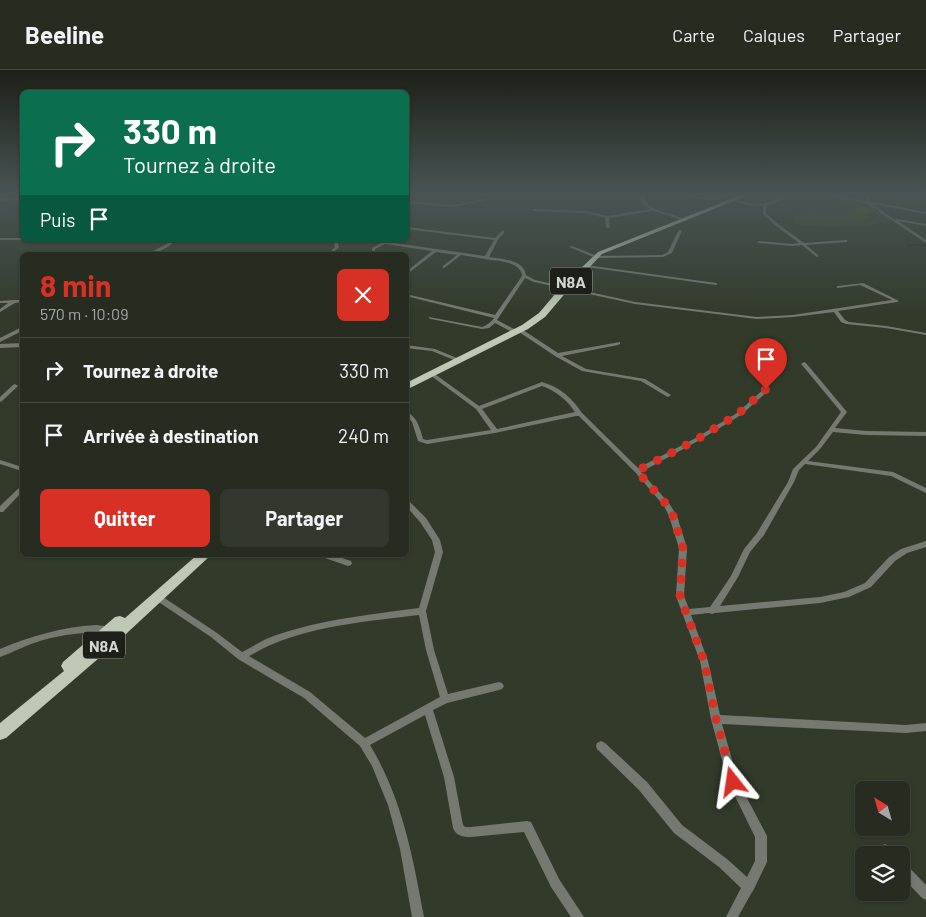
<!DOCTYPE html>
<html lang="fr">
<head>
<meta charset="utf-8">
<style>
  body { margin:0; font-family:Barlow,sans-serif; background:#32382d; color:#f1f3f6; height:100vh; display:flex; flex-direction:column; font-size:19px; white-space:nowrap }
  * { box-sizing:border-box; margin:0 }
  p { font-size:16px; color:#a4a7a5 }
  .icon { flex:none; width:28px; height:28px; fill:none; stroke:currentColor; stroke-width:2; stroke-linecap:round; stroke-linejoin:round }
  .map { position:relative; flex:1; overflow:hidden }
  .side { position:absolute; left:20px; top:182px; width:389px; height:305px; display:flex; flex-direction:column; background:#262c20; border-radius:8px; box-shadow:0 1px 4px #0004,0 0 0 1px #42483e }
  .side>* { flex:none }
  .top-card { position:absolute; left:20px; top:20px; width:389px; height:152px; border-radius:8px; box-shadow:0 1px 4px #0004,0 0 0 1px #42483e; background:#0b6e4f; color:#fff; overflow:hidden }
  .needle { width:32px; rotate:323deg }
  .controls { position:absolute; left:855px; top:711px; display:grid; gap:10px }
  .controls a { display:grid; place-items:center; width:55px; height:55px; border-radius:8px; background:#262c20; box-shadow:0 1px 4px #0004,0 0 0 1px #42483e; font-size:25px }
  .pin { position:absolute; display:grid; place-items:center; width:42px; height:42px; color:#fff; margin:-51px -21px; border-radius:50% 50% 50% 0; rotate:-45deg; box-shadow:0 0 5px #0007 }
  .pin .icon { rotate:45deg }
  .me { position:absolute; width:55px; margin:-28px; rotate:345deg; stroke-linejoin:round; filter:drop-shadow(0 0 4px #0008) }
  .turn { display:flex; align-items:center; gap:18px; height:105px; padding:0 20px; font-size:22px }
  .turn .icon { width:65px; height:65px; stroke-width:2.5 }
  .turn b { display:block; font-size:35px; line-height:42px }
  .then { display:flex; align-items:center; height:48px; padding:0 20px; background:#0003; gap:10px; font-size:19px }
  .round { display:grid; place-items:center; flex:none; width:52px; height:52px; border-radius:8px; background:#32382d }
  .head { display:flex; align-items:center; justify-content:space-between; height:85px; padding:0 20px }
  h1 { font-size:30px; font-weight:700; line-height:38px; color:#d93025 }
  .cta { display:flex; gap:10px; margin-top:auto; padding:10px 20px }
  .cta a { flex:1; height:58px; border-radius:8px; background:#d93025; color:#fff; font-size:20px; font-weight:700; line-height:58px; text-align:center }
  .cta a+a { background:#32382d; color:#f1f3f6 }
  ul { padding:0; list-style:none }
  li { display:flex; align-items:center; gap:15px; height:65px; padding:0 20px; border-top:1px solid #42483e }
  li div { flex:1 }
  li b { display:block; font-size:19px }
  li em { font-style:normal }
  header { display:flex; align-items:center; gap:30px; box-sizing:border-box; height:70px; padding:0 25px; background:#262c20; border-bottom:1px solid #42483e }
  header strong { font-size:24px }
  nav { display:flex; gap:28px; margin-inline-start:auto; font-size:18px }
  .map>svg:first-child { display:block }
  .built { fill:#38442d }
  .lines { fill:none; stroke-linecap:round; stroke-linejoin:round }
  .stream { stroke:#1c2d06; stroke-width:1 }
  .minor { fill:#757a71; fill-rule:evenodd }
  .tertiary { fill:#757a71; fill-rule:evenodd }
  .trunk { fill:#bec8b5; fill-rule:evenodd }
  .wall { fill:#395414 }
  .shaded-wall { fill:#2e4510 }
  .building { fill:#426217; stroke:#2e4510 }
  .route { stroke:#d93025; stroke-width:9; stroke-dasharray:0 16.2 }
  .labels { text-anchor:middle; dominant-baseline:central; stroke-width:5; stroke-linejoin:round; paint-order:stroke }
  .shield { fill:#1c2019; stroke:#9ba198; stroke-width:1 }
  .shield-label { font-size:16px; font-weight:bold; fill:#d2d8ce }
</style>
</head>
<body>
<header>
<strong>Beeline</strong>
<nav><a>Carte</a><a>Calques</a><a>Partager</a></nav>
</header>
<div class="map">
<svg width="926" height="847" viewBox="0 0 926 847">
  <rect width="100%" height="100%" fill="#323b2a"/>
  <!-- built -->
  <path class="built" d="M890,125H926V141L883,133Z
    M842,130L867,134L894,151L869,155L828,157L821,155H796L793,144Z"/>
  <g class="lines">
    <!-- stream -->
    <path class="stream" d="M907,175H926"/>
    <!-- minor -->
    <path class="minor" d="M409,125H416L406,128V126Z
      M487,125H491L495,128L454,137L406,133V131L454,135L490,128Z
      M643,125H646L644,129C652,143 669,142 682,148L680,149L653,141L609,148L610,157L608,158L606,157L605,148L586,143L534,141L532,140L534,139L586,141L607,146L650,139L643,134L640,129Z
      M669,125H683L710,128L726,125L739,131L755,134L771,132L778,129L783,125H787L781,131L767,135L766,143L778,154L804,173L846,170L848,171L846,172L806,175L818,185V187H817L802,175L792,176L758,173L757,172L759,171L792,174L799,173L775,155L763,144V136L747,135L726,128L710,130Z
      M822,125H831L866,131V125H870L869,131L926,142V144L872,134L895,150L897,149L926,154V156L898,151L926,170V173L866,133Z
      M22,128V130L0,131V129Z
      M406,157L495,168L502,161H504V163L499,168L489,187C501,189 524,189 526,205L535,210L635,232L757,247L793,245L892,230L860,215L838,218L836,217L838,216L863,213L899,231L897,232L838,241L845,250L849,252L886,256L926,263V265L886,258L846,254L841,252L834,242L793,247L757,249L635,234L534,212L525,208L497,250L514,259V261H510L495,253L489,258L482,259L431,249L429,248V247L482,257C488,255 491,252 494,248L406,226V224L495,245L522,206C521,191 496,191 485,189C477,188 469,186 461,185L444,198H443V196L457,185L436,182L406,205V202L432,181L385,174L375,179L376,185H372V178L381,173L364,170H374L485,186L494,170L406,159Z
      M680,160L682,161L672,183L663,187L596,188L569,177L572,176L597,186L662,185L668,182L678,161Z
      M0,168H22L23,170H0Z
      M172,170H176C171,176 155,185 148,185C155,178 165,177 172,170Z
      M337,170H341L338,174L339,177L331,185H327L335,177L334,174Z
      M586,195L716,213L718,214L716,215L587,197L585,196Z
      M14,230H22V232L15,233L0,242V239L8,233H0V231Z
      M20,258H22V261L0,272V268Z
      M519,260H523L558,283L620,272V274L618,275L562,286L586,299L645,309L671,325L668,327L666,326L641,311L582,301L555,286L519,262Z
      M22,273V277L0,278V274Z
      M406,275L435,279L457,288L454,290L432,281L406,278Z
      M804,292L806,293L847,342L835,358L866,361L926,362V366L866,365L833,362L820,379L808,391L893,402L926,418V423L891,406L805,394L799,400L794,412L764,465L750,482L738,507L720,536L820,527L844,522L865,513L889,487L901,479L926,471V477L907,483L895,491L871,517L849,527L820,533L715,543L712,544L709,543L691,545L708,591L720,645L906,655L926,653V661L906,663L722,654L738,711L767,766V792L753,821L752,822L738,847H726L741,818L719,797L674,763L639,720L597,679L596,676L597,673L601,671L605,673L647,712L682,755L727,789L747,807L755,791V767L728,712L711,649L700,591L676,526L679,478L669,446L664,436L635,402L579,346H576L495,363L427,374L418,371L412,352L406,345L409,343C418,349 420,359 423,369L427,370L491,360L476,339L430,305V303L432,302L479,336L542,312C560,317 572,328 582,343L638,398L694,369L737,343L765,318H769V320L741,345L698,371L641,402L669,433L677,446L687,478L684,526L689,539L710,537L731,506L744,479L757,463L788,412L793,399L816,377L841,342L802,295L801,294ZM542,316C556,321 567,330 575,342L497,359L482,339Z
      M15,314L18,316L17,317L2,331L0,332V327L13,315Z
      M0,390L22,397V401L0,394Z
      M20,417H22V422L3,442H0V436Z
      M406,430H408L426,448L440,470L443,482L426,541L434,580L448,624L499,612L502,613L504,616L502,619L499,620L447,633L433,640L454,707L463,755L465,757H471L527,751L531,752L559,809L584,847H571L551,817L524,762L471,767C463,767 456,766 453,758L444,707L425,645L370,675C402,728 413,787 424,847H412L400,779L388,735L372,696L360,676L304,628L238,589L211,567L154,529L153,527L154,525L157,524L160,525L217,563L242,582C250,578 258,573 266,569C314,550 367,545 419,538L435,482L432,470L420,452L406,436ZM419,545L426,580L440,627L365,668L310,622L249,586C257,582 265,577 273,574C319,555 370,551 419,545Z
      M321,485H333L351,491L352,493L351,495L348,496L322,487Z
      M96,555L113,557L114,559L113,561L110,562C86,562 63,564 40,571C26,575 14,582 0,587V579C31,566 62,557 96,555Z
      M885,774C890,777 893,780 896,785H882L879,780L881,776Z
      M901,791L905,793L926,815V830L922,828L901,806Z"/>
    <!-- tertiary -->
    <path class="tertiary" d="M2,125H10L0,128V126Z"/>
    <!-- trunk -->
    <path class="trunk" d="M741,125H749L602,184L568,220L545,247L528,259L406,320V313L522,255L539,243L562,216L598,182Z
      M197,485H211L113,576L6,668L0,670V653L64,601L61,596L63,592L115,547L120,546L125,548Z"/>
  </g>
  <!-- wall -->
  <path class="wall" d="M851,140H879L876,149L864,153L848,148Z"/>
  <!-- shaded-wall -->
  <path class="shaded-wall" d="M879,140L876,149L864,153L867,144Z"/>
  <!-- building -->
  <path class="building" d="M863,136L879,140L867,144L851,140Z"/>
  <!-- sky -->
  <linearGradient id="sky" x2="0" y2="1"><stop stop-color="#1c2017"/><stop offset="0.51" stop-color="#495555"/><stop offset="1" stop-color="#495555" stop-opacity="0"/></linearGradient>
  <rect width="926" height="244" fill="url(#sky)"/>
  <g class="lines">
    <!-- route -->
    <path class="route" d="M733,712L716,649L704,591L680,526L683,478L673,446L667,435L637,401L696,370L738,344L766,319"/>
  </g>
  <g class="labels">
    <!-- shield labels -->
    <g class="shield">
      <rect x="550" y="197.5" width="42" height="27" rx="4"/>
      <rect x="83" y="561.5" width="42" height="27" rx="4"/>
    </g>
    <g class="shield-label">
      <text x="571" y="211">N8A</text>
      <text x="104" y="575">N8A</text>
    </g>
  </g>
</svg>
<div class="controls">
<a><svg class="needle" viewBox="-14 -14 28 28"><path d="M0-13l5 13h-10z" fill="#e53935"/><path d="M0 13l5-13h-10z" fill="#a4a7a5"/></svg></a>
<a><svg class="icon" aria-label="layers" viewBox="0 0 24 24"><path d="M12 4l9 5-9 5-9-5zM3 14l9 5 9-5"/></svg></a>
</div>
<div class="pin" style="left:766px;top:319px;background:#d93025"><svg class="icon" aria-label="arrive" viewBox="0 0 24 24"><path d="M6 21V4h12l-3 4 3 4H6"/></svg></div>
<svg class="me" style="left:733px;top:712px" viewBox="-20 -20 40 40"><path d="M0-17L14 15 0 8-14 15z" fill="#d93025" stroke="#fff" stroke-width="4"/></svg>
<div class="top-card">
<div class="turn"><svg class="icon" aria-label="right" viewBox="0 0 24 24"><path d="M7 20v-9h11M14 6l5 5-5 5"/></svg><div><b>330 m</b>Tournez à droite</div></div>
<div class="then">Puis<svg class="icon" aria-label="arrive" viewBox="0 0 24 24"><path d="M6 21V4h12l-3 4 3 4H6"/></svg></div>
</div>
<section class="side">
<div class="head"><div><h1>8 min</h1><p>570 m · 10:09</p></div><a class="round" style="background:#d93025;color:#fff"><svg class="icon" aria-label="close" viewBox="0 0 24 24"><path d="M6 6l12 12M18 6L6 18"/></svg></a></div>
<ul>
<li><svg class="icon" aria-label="right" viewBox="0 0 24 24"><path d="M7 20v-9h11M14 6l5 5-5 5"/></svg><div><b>Tournez à droite</b></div><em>330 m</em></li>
<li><svg class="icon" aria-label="arrive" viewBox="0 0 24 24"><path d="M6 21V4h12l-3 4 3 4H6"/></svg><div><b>Arrivée à destination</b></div><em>240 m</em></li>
</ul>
<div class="cta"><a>Quitter</a><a>Partager</a></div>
</section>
</div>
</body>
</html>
